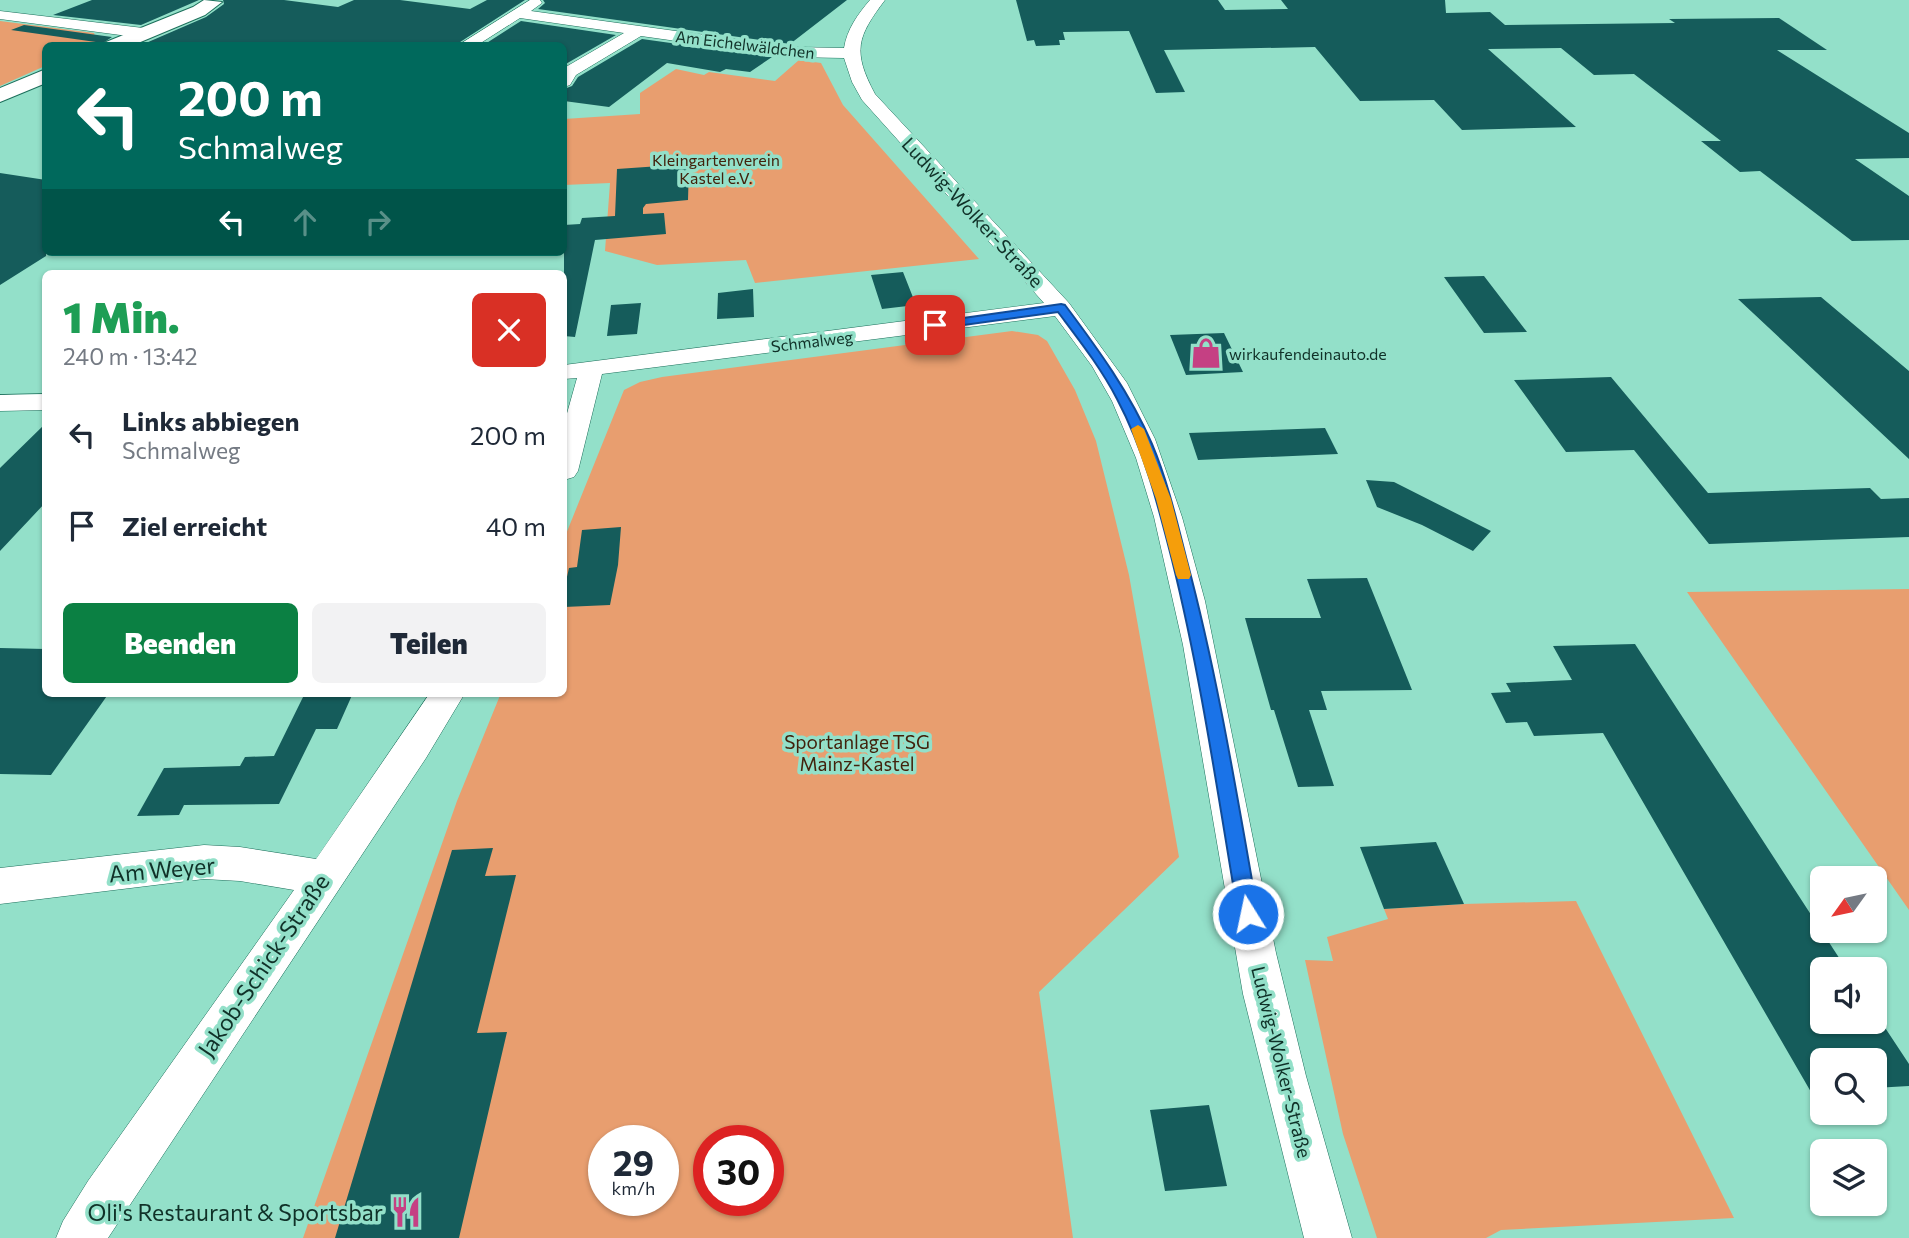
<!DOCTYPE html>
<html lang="de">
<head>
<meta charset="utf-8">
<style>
  body { margin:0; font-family:Commissioner,sans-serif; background:#f2f2f3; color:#1f2937; height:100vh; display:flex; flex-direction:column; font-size:26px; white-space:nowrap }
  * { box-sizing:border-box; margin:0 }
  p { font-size:23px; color:#747a83 }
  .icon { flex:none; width:38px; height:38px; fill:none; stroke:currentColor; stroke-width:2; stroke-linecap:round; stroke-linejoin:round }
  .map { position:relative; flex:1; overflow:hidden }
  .side { position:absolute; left:42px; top:270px; width:525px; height:427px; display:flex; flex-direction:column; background:#fff; border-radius:10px; box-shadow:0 2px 5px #0004 }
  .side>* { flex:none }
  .hud { position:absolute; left:42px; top:42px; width:525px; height:214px; border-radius:10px; box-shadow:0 2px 5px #0004; background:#00695c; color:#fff; overflow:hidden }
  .needle { width:46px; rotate:237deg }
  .tools { position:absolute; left:1810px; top:866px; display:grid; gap:14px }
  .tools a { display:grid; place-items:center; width:77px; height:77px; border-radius:10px; background:#fff; box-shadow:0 2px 5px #0004; font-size:35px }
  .speed { position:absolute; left:588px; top:1125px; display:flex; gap:14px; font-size:35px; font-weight:700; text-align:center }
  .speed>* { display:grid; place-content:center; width:91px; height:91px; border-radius:50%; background:#fff; box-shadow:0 2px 5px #0004; line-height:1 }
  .speed small { font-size:18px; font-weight:400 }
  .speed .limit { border:10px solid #d22; background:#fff; color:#111 }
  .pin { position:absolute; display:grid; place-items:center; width:60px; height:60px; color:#fff; margin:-30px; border-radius:14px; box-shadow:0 4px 10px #0006 }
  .me { position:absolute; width:77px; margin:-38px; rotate:350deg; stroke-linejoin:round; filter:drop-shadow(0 0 5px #0008) }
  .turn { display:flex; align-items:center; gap:24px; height:147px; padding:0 21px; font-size:32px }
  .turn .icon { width:91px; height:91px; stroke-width:2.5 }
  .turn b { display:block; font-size:49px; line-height:60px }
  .lanes { display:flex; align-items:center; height:66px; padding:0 21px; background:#0003; justify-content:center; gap:35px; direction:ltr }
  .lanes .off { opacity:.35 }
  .round { display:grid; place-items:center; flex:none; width:74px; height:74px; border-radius:10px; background:#f2f2f3 }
  .headline { display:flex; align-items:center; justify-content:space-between; height:119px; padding:0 21px }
  h1 { font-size:42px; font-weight:800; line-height:52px; color:#1e9e55 }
  .action { display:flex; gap:14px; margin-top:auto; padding:14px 21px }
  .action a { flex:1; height:80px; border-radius:10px; background:#0b8043; color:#fff; font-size:28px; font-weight:800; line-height:80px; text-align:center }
  .action a+a { background:#f2f2f3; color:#1f2937 }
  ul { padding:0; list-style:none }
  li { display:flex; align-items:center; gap:21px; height:91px; padding:0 21px }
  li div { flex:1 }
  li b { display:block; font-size:26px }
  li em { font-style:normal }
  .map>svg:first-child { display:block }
  .green { fill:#e89e6f; fill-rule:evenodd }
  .building { fill:#155c5b }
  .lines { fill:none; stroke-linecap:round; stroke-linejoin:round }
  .street-casing { stroke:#1c6f5b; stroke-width:1 }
  .secondary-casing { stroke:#1c6f5b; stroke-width:2 }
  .street { fill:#fff; fill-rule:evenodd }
  .secondary { fill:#fff; fill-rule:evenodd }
  .route { fill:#1a73e8; stroke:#114b97; stroke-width:2 }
  .slow { fill:#f59e0b }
  .labels { text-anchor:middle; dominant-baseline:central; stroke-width:7; stroke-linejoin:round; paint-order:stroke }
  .far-street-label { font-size:16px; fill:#103128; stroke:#93e0c9 }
  .far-park-label { font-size:16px; fill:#42220c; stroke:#93e0c9 }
  .far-poi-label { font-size:16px; fill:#103128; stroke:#93e0c9; text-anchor:start }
  .street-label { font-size:19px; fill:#103128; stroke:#93e0c9 }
  .park-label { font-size:19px; fill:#42220c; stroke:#93e0c9 }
  .near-street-label { font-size:23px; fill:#103128; stroke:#93e0c9 }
  .near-poi-label { font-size:23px; fill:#103128; stroke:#93e0c9; text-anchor:end }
</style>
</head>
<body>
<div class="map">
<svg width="1909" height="1238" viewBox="0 0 1909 1238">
  <rect width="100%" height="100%" fill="#93e0c9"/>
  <!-- green -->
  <path class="green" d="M0,21L94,33L95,36L108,38L91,45L46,46L45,66L0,86Z
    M799,60L821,63L843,105L979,259L755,283L746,260L657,265L605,251L610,183L564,185V119L640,114V93L676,69L704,75L709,72L775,81Z
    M1012,331L1038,335L1047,341L1075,390L1096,441L1129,575L1179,857L1039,992L1073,1238H303L457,801L501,693H564V539L624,390L640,382L662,377ZM604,1141H663V1200H604ZM709,1141H768V1200H709Z
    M1909,589V910L1687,592Z
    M1576,901L1734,1218L1501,1230L1486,1238H1377L1343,1134L1305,960L1333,961L1327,937L1388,919L1384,909L1464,904Z"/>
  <!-- building -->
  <path class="building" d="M92,0H199L141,25L53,15Z
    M223,0H284L338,7L354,0H400L470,9L487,0H525L454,46H139L206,17L224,4Z
    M543,0H847L790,44L538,9L545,3Z
    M1016,0H1218L1225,10L1288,9L1281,0H1445L1446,13L1490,12L1505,25L1675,23L1669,19L1779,18L1827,50H1777L1909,133V158L1855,159L1909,196V240L1852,241L1760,171L1740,172L1701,141H1721L1634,74L1594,75L1561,48L1488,49L1576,127L1462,130L1434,100L1360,101L1315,47L1164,50L1185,92L1156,93L1129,31L1063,32L1065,40H1059L1060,45L1036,46L1034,40L1027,41Z
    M521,21L616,35L564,65V46H482Z
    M24,25L112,37L103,43L11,30Z
    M642,39L772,57L750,72L726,69L720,72L667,63L609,107L564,101V89L572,86L578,77Z
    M689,164L688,200L646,204L643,208V214L664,213L666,234L595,240L575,337L564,336V225L580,224L582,218L615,216L617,169Z
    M0,173L46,180V256L0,285Z
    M903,272L916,305L882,309L871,275Z
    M1484,276L1527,332L1484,333L1444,277Z
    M753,289L754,317L717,319L718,293Z
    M1821,297L1909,371V459L1738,299Z
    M641,303L637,334L607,336L611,305Z
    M1224,333L1243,372L1186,375L1170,335Z
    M1611,377L1708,493L1870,488L1881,499L1909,498V537L1709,544L1634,450L1566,452L1514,380Z
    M46,423V502L0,551V468Z
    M1325,428L1338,454L1198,460L1189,433Z
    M1366,480L1394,482L1491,531L1473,551L1422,525L1377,507Z
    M621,527L618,565L610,605L564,607V590L569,568L577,567L582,530Z
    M1367,578L1412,690L1321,691L1327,710H1309L1334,786L1298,787L1274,710H1271L1245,618H1321L1307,579Z
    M1635,644L1847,970H1822V1022H1874V1011L1909,1064V1086L1874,1088V1060H1822V1111L1603,733L1534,736L1527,722L1506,723L1491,693L1511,692L1506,683L1572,680L1553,646Z
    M0,648L46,649V693H109L51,775L0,774Z
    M305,693H353L337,729H316L279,804L184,805L179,815L137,816L164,768L240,766L245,757L274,756Z
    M1436,842L1464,904L1384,909L1360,847Z
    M493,848L485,876L516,875L477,1033L507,1032L459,1238H335L452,850Z
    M1209,1105L1227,1186L1165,1191L1150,1110Z"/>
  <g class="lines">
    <defs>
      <path id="street" d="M530,0H540L542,3L531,11L791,47L844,48C847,29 858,14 870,0H885C857,37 852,51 875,94L1069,303L1127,383L1155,439L1182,517L1205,601L1276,953L1306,1076L1352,1238H1304L1243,994L1183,645L1154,517L1136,458L1112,401L1092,366L1055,316L602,374L578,471L574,477L564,480V424L577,378L564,379V365L1044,303L862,100L852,82L844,58L791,57L641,36L576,75L570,85L564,87V68L624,33L520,18L476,46H457Z
        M0,11L143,28L151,33L143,38L0,19Z
        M46,394V410L0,411V395Z
        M430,693H465L426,758L108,1238H56L63,1221L88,1181L294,890L240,881L204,879L0,904V868L204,845L240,847L316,859Z"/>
      <path id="secondary" d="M204,0L222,2L205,15L131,46H104L106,42L193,7Z
        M46,69V83L0,102V88Z"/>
    </defs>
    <!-- street casing -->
    <use href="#street" class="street-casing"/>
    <!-- secondary casing -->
    <use href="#secondary" class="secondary-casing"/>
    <!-- street -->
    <use href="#street" class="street"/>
    <!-- secondary -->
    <use href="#secondary" class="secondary"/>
  </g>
  <!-- route -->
  <path class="route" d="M1061,304L1065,305C1098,349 1130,393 1152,444C1168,482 1177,522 1187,561C1218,677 1237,796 1258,914L1255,921L1248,923L1241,921L1238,914C1218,796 1201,676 1172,560C1158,505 1144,450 1117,399C1101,368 1079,340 1058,312L935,329L929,325L935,322Z"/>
  <!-- slow -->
  <path class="slow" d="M1138,425L1144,429L1171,499L1191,575L1189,579H1178L1176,575L1156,499L1131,429Z"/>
  <!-- icons -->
  <defs>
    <symbol id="shop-bare" viewBox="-9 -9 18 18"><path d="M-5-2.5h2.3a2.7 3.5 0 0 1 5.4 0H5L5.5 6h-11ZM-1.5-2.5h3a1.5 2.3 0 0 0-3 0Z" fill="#c54083" stroke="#93e0c9" stroke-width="2.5" paint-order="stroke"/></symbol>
    <symbol id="restaurant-bare" viewBox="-9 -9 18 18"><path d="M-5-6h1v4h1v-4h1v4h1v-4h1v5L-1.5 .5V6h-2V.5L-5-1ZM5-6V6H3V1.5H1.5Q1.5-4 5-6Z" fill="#c54083" stroke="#93e0c9" stroke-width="2.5" paint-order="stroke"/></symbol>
  </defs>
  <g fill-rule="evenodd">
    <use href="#shop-bare" x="1184" y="331" width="44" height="44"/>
    <use href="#restaurant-bare" x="384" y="1190" width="44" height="44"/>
  </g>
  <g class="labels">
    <!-- far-street labels -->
    <g class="far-street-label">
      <text transform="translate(745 44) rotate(7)">Am Eichelwäldchen</text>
      <text transform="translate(812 341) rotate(-7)">Schmalweg</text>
    </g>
    <!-- far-park labels -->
    <g class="far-park-label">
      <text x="716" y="159">Kleingartenverein<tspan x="716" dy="18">Kastel e.V.</tspan></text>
    </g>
    <!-- far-poi labels -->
    <g class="far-poi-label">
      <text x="1229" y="353">wirkaufendeinauto.de</text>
    </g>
    <!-- street labels -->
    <g class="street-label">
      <text transform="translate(973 212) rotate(47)">Ludwig-Wolker-Straße</text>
      <text transform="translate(1282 1062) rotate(76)">Ludwig-Wolker-Straße</text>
    </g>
    <!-- park labels -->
    <g class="park-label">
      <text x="857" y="741">Sportanlage TSG<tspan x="857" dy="22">Mainz-Kastel</tspan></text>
    </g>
    <!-- near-street labels -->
    <g class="near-street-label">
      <text transform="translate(162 869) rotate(-5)">Am Weyer</text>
      <text transform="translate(263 965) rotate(-56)">Jakob-Schick-Straße</text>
    </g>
    <!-- near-poi labels -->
    <g class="near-poi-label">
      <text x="383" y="1212">Oli's Restaurant &amp; Sportsbar</text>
    </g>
  </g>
</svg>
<div class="tools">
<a><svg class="needle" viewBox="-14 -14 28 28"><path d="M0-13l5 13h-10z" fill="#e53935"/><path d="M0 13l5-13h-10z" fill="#747a83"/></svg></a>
<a><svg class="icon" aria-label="sound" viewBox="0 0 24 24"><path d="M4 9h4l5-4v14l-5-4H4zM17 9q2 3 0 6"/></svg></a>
<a><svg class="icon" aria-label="search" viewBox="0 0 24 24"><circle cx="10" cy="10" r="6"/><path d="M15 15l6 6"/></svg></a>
<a><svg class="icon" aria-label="layers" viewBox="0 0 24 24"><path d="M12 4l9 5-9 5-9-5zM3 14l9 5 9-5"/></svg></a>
</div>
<div class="speed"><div>29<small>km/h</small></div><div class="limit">30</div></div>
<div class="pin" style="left:935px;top:325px;background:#d93025"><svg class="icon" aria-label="arrive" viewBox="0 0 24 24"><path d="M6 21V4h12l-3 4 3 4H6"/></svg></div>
<svg class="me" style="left:1248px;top:914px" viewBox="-20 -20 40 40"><circle r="17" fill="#1a73e8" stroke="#fff" stroke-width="3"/><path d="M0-11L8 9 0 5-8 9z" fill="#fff"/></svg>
<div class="hud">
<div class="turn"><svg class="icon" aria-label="left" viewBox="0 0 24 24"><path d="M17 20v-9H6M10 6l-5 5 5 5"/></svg><div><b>200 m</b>Schmalweg</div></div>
<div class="lanes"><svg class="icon" aria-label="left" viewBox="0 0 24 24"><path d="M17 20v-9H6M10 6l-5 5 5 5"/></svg><svg class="icon off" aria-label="ahead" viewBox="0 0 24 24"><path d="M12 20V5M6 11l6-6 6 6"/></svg><svg class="icon off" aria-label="right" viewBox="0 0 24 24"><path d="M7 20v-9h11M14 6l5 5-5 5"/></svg></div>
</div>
<section class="side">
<div class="headline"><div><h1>1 Min.</h1><p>240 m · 13:42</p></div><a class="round" style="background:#d93025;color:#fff"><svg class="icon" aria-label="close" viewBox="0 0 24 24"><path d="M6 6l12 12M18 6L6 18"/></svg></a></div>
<ul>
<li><svg class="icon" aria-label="left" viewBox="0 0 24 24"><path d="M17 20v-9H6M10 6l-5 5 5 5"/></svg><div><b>Links abbiegen</b><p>Schmalweg</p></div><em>200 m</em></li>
<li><svg class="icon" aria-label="arrive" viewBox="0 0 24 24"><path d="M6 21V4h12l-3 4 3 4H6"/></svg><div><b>Ziel erreicht</b></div><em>40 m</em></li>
</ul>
<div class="action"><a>Beenden</a><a>Teilen</a></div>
</section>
</div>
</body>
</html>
